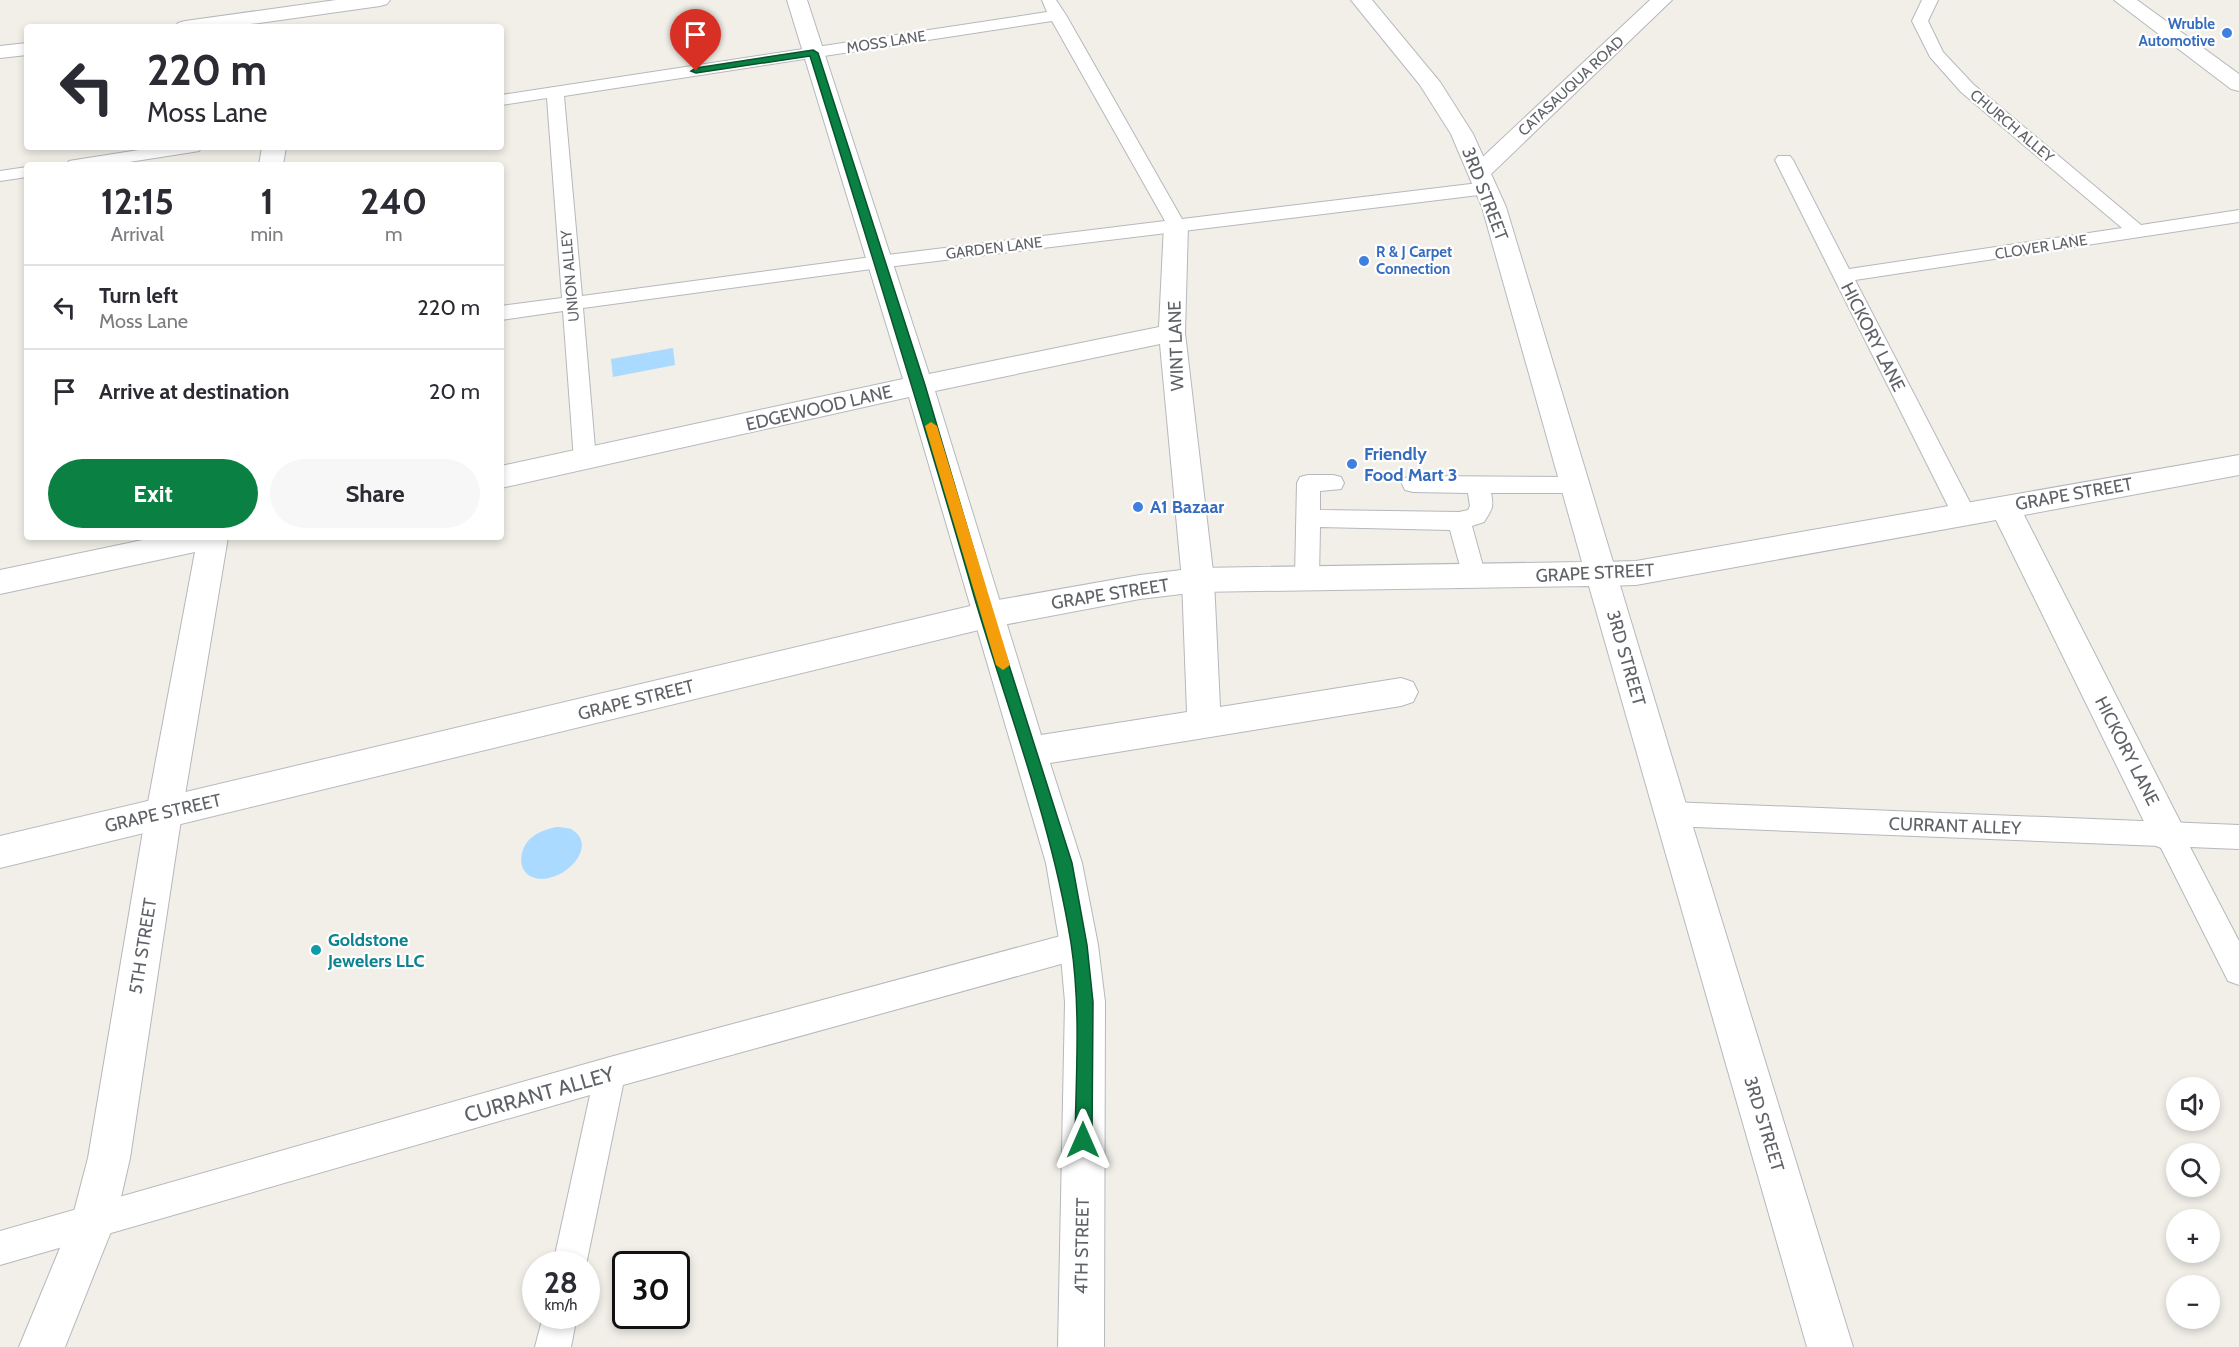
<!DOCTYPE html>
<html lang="en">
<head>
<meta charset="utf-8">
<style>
  body { margin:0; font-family:Cabin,sans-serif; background:#f7f7f7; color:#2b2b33; height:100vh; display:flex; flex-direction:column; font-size:22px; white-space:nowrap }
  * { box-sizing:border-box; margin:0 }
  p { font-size:20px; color:#7c7c81 }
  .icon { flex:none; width:33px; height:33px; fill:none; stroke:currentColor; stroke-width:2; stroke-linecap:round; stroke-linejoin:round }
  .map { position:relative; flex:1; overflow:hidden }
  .side { position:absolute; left:24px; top:162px; width:480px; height:378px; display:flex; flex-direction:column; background:#fff; border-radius:6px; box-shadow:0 3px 9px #0003 }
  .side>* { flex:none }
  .top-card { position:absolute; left:24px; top:24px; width:480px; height:126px; border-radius:6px; box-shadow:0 3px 9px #0003; background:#fff; color:#2b2b33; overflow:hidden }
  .controls { position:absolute; left:2166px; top:1077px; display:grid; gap:12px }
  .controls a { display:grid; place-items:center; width:54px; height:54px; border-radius:50%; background:#fff; box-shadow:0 3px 9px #0003; font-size:30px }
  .speed { position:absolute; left:522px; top:1251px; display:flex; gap:12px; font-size:30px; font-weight:700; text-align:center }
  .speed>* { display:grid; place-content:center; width:78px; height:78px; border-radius:50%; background:#fff; box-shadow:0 3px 9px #0003; line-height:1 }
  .speed small { font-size:15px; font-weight:400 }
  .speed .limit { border:3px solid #111; border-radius:9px; background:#fff; color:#111 }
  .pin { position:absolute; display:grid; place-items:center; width:51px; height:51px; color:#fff; margin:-62px -26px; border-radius:50% 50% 50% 0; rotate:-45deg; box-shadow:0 0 6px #0007 }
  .pin .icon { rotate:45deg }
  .me { position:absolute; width:66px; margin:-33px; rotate:0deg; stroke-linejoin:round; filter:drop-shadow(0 0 4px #0008) }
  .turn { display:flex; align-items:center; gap:21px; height:126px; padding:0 24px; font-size:27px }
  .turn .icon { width:78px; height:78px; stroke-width:2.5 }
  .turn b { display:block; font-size:42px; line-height:51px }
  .eta { display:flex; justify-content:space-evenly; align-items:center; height:102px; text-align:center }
  .eta b { font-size:36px; font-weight:700; line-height:42px }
  .cta { display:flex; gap:12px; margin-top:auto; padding:12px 24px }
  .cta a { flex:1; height:69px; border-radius:36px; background:#0b8043; color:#fff; font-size:24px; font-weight:700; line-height:69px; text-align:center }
  .cta a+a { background:#f7f7f7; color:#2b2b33 }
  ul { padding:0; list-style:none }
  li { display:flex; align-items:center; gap:18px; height:84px; padding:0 24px; border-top:2px solid #e1e1e2 }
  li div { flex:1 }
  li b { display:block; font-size:22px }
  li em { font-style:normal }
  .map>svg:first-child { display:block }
  .water { fill:#aadaff }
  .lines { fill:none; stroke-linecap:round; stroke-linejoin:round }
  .service-casing { stroke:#b5b8bc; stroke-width:2 }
  .minor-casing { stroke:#b5b8bc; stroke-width:2 }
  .secondary-casing { stroke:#b6babf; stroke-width:2 }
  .service { fill:#fff; fill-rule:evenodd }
  .minor { fill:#fff; fill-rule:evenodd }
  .secondary { fill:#fff; fill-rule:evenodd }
  .route { fill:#0b8043; stroke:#07532c; stroke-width:1.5 }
  .slow { fill:#f59e0b }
  .shop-dot { fill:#3f7fe0; stroke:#fff; stroke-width:2 }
  .culture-dot { fill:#0f9aa8; stroke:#fff; stroke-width:2 }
  .labels { text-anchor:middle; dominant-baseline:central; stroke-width:4.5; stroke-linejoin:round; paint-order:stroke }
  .far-shop-label { font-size:15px; font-weight:bold; fill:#366cbe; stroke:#fff; text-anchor:end }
  .far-street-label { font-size:15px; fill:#5f6368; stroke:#fff }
  .street-label { font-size:18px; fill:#5f6368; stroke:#fff }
  .shop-label { font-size:18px; font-weight:bold; fill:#366cbe; stroke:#fff; text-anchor:start }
  .culture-label { font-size:18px; font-weight:bold; fill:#0d838f; stroke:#fff; text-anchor:start }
  .near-street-label { font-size:21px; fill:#5f6368; stroke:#fff }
</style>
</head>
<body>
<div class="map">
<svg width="2239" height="1347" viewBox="0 0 2239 1347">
  <rect width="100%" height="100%" fill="#f1efe8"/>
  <!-- water -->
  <path class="water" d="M673,348L675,365L613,377L611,359Z
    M557,827C561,827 568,828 571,829C601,846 562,885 535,878C518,874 518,853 528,841C536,832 547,829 557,827Z"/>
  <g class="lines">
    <defs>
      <path id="service" d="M1042,0H1056L1066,15L1182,219L1487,182L1494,184L1496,188L1494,192L1487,194L879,268L583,308L596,460L593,466L585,468L577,466L574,460L563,311L501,320V306L562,298L547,98L501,105V95L1047,12ZM1052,21L1165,221L879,256L582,296L564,96Z
        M1922,0H1938L1928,21L1943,52L1973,84L2141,225L2239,210V222L1855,280L1976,514L1972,520L1964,523L1956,520L1952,514L1775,160L1778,156H1790L1793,160L1849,269L2122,228L1961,92L1930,57L1912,21Z
        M158,147H202L199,151L193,152L110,165H66L69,161L75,160Z
        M27,167V177L0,181V171Z
        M1308,475H1333L1341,477L1344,483L1341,489L1320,491V510L1459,512L1468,510L1470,506L1468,493L1413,492L1405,490L1402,484L1405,478L1413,476L1576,477L1584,479L1587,485L1584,491L1576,493H1491C1494,508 1492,509 1484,522L1472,526L1486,577L1483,584L1474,586L1465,584L1450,530L1320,527L1319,577L1316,584L1307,586L1298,584L1295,577L1297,483L1300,477Z
        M1671,802L2239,825V849L2190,847L2239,941V985L2228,981L2160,846L1671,826L1661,823L1657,814L1661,805Z
        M1079,931L1089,935L1094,945L1089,955L1079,959L623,1085L586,1265L553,1264L590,1095L0,1265V1231L610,1057Z
        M543,1316H577L571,1347H535Z"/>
      <path id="minor" d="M336,0H390L387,4L380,6L230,27H175L178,23L185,21Z
        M787,0H807L929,374L1159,327L1164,225L1167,220L1176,218L1185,220L1188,225L1185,333L1214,580L1220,707L1401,678L1413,682L1418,692L1413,702L1401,706L1050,763L1082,863L1098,945L1105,1002L1104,1347H1058L1065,1002L1060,945L1046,863L909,397L501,488V466L903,379ZM1160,344L1182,580L1187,712L1041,735L935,391Z
        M1650,0H1672L1488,177L1480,179L1472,177L1468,172L1472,167Z
        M2114,0H2137L2239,74V91L2231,89Z
        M27,43V55L0,58V46Z
        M262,147H286L283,165H259Z
        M2239,455V475L2024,515L2187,835L2182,846L2169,851L2156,846L1996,520L1636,585L1602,586L1591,583L1586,574L1591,565L1602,562L1636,561Z
        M157,537H228L182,813L130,1158L116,1219L65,1347H19L72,1219L88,1158L146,813L195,552L0,594V570Z"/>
      <path id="secondary" d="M1351,0H1372L1440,82L1473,134L1506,207L1689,814L1853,1347H1807L1589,586L1198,592L1140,599L987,628L0,868V836L987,602L1140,575L1198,568L1582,562L1482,207L1451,134L1420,85Z"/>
    </defs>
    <!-- service casing -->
    <use href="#service" class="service-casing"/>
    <!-- minor casing -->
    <use href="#minor" class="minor-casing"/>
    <!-- secondary casing -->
    <use href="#secondary" class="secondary-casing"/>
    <!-- service -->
    <use href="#service" class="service"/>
    <!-- minor -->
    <use href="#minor" class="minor"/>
    <!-- secondary -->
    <use href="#secondary" class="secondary"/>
  </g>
  <!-- route -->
  <path class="route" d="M813,50L818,53L925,385L993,615L1072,863L1087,945L1093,1002L1092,1140L1090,1146L1083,1148L1077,1146L1075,1140C1076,1074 1081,1008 1071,943C1052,824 1008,711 974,596C922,415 866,236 810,56L696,73L691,71L696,68Z"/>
  <!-- slow -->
  <path class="slow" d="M931,422L937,426L1010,665L1003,670L996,665L925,426Z"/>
  <!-- markers -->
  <g class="shop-dot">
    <circle cx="2227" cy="33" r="6"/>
    <circle cx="1364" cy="261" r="6"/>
    <circle cx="1352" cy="464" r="6"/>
    <circle cx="1138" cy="507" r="6"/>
  </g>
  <circle class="culture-dot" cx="316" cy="950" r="6"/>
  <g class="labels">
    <!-- far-shop labels -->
    <g class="far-shop-label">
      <text x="2215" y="24">Wruble<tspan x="2215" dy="17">Automotive</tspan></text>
      <text x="1376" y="252" text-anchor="start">R &amp; J Carpet<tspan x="1376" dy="17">Connection</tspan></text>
    </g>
    <!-- far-street labels -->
    <g class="far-street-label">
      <text transform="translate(886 42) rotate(-9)">MOSS LANE</text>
      <text transform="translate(1571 86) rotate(-43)">CATASAUQUA ROAD</text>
      <text transform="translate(2012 126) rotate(40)">CHURCH ALLEY</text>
      <text transform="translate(2041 247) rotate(-9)">CLOVER LANE</text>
      <text transform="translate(994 248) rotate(-7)">GARDEN LANE</text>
      <text transform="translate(570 276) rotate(-95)">UNION ALLEY</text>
    </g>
    <!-- street labels -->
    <g class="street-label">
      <text transform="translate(1485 194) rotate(69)">3RD STREET</text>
      <text transform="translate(1873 337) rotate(63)">HICKORY LANE</text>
      <text transform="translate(1176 346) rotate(-92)">WINT LANE</text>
      <text transform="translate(819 408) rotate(-13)">EDGEWOOD LANE</text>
      <text transform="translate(2074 494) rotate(-10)">GRAPE STREET</text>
      <text transform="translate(1595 573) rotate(-3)">GRAPE STREET</text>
      <text transform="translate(1110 594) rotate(-9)">GRAPE STREET</text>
      <text transform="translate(1626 658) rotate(74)">3RD STREET</text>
      <text transform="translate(636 700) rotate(-14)">GRAPE STREET</text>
      <text transform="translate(2127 751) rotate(63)">HICKORY LANE</text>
      <text transform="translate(163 813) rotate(-13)">GRAPE STREET</text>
      <text transform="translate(1955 826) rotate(2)">CURRANT ALLEY</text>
      <text transform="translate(143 946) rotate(-81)">5TH STREET</text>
      <text transform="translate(1764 1124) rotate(73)">3RD STREET</text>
      <text transform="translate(1082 1246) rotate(-89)">4TH STREET</text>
    </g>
    <!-- shop labels -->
    <g class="shop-label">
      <text x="1364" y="454">Friendly<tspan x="1364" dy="21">Food Mart 3</tspan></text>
      <text x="1150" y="507">A1 Bazaar</text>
    </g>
    <!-- culture labels -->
    <g class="culture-label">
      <text x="328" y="940">Goldstone<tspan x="328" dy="21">Jewelers LLC</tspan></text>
    </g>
    <!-- near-street labels -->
    <g class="near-street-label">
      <text transform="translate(539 1094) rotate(-16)">CURRANT ALLEY</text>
    </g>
  </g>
</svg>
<div class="controls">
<a><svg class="icon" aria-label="sound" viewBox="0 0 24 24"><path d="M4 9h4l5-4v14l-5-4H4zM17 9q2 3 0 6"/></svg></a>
<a><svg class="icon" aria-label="search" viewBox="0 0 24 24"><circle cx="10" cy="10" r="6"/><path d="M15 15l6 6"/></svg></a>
<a>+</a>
<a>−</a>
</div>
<div class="speed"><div>28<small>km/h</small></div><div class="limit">30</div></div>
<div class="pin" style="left:696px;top:71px;background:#d93025"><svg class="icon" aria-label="arrive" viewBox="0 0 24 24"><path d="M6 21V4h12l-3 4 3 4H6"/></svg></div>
<svg class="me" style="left:1083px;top:1140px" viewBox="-20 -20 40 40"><path d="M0-17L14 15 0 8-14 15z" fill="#0b8043" stroke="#fff" stroke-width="4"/></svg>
<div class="top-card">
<div class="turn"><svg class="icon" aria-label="left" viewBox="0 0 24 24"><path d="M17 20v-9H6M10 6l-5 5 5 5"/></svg><div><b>220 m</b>Moss Lane</div></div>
</div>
<section class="side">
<div class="eta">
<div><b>12:15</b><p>Arrival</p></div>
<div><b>1</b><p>min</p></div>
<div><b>240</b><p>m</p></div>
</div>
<ul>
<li><svg class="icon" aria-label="left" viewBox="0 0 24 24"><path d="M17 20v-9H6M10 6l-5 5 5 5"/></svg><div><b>Turn left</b><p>Moss Lane</p></div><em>220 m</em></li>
<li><svg class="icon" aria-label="arrive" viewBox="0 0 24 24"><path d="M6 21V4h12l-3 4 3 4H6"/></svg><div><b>Arrive at destination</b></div><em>20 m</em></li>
</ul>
<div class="cta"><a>Exit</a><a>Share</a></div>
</section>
</div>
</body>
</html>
